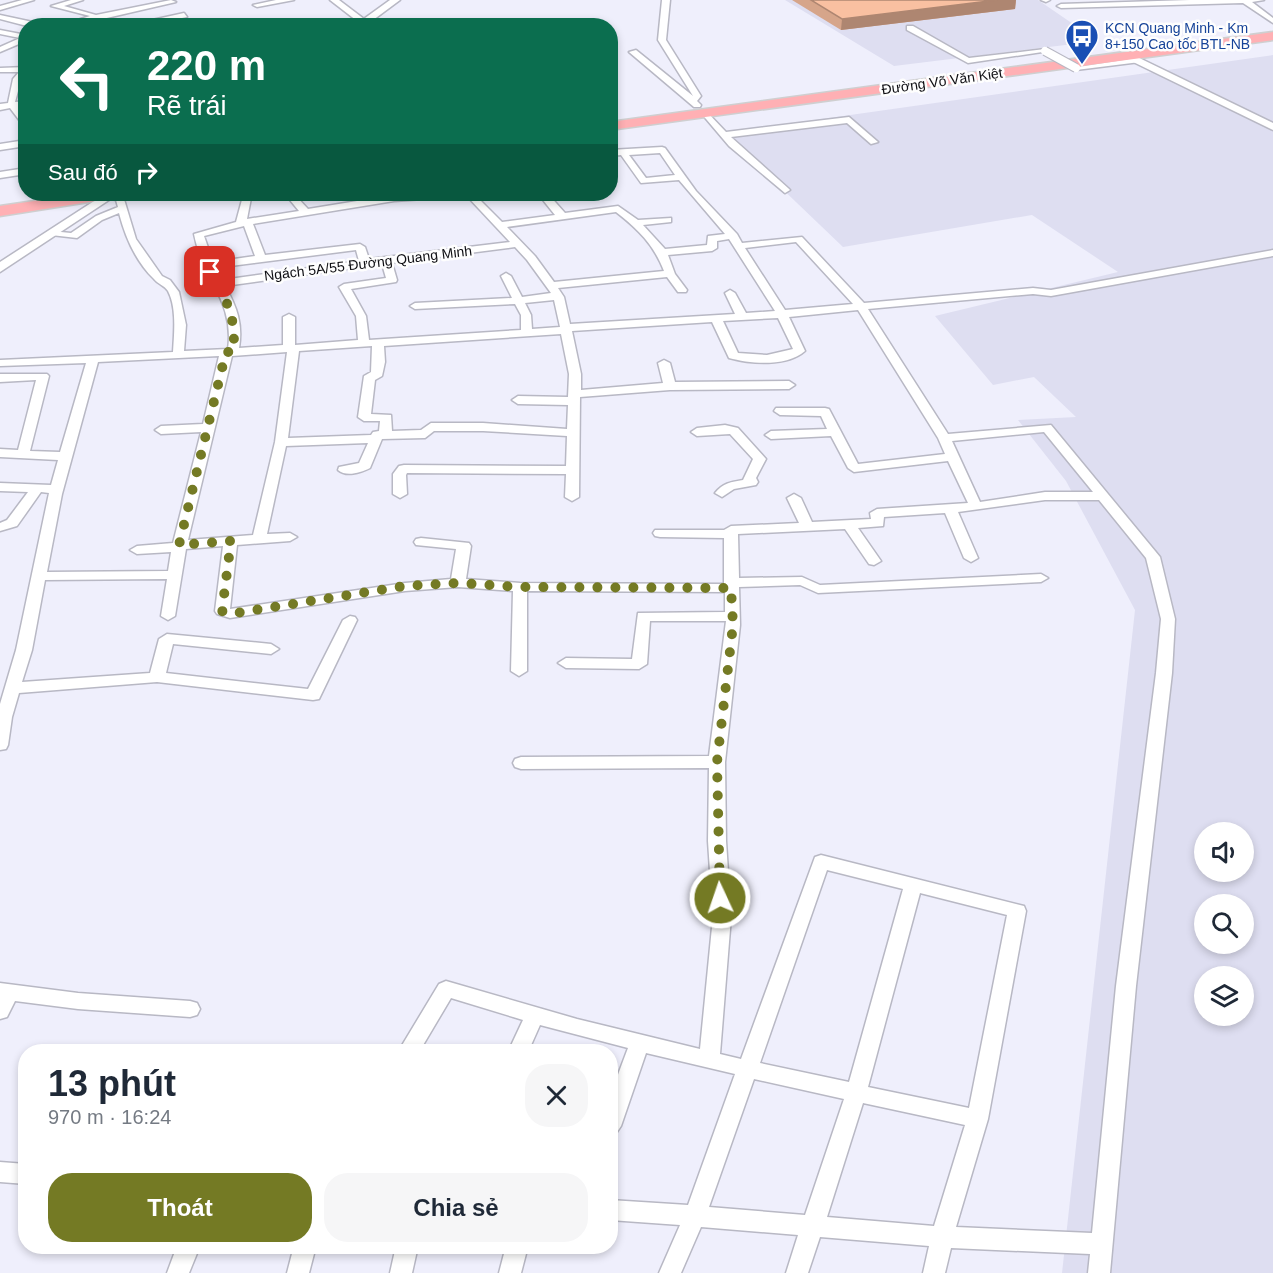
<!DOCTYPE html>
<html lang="vi">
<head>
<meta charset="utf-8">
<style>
  body { margin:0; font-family:Arial,sans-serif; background:#f6f6f7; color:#1f2937; height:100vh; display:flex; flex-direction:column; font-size:22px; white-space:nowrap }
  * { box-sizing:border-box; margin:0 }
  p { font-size:20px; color:#747a83 }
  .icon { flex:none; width:33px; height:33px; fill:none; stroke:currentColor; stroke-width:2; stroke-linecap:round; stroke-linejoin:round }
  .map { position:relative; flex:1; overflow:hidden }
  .details { position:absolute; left:18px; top:1044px; width:600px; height:210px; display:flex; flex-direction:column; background:#fff; border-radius:24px; box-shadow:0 3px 9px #0003 }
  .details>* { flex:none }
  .top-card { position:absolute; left:18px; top:18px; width:600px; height:183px; border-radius:24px; box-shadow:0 3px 9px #0003; background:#0b6e4f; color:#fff; overflow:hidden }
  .fabs { position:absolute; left:1194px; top:822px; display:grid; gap:12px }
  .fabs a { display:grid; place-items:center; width:60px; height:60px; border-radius:50%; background:#fff; box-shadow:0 3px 9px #0003; font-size:30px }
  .pin { position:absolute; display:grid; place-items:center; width:51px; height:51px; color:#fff; margin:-26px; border-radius:12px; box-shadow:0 3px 9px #0006 }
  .me { position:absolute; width:66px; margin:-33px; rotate:357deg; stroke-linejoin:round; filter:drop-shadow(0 0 4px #0008) }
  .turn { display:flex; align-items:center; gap:21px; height:126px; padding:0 30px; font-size:27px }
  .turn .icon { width:78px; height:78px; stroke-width:2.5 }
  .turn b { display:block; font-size:42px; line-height:51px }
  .then { display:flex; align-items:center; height:57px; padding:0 30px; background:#0003; gap:12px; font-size:22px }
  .round { display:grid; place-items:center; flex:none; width:63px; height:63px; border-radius:24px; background:#f6f6f7 }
  .head { display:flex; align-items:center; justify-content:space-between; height:102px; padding:0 30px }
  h1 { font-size:36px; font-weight:700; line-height:45px }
  .cta { display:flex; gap:12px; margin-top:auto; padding:12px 30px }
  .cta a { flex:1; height:69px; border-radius:24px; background:#747a24; color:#fff; font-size:24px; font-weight:700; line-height:69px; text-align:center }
  .cta a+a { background:#f6f6f7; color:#1f2937 }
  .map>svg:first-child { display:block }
  .built { fill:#dedef1; fill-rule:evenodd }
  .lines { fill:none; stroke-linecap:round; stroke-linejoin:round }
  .minor-casing { stroke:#b8b8c4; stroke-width:3 }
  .tertiary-casing { stroke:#b8b8c4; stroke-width:3 }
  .trunk-casing { stroke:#cfcfd0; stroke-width:3 }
  .minor { fill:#fff; fill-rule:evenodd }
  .tertiary { fill:#fff; fill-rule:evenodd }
  .trunk { fill:#ffb0b4; fill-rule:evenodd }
  .minor-bridge-casing { stroke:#b8b8c4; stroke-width:10; stroke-linecap:butt }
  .minor-bridge { stroke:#fff; stroke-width:8 }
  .wall { fill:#d6a58a }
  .shaded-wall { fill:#ae8671 }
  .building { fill:#f9c0a1; stroke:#ae8671; stroke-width:1.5 }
  .route { stroke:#747a24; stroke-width:10; stroke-dasharray:0 18 }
  .labels { text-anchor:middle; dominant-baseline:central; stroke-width:5; stroke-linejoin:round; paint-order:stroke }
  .far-transit-label { font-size:14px; fill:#164399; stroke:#fefefe; text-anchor:start }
  .far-street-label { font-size:14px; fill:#0e0e12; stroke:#fefefe }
</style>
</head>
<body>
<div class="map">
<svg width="1273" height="1273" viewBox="0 0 1273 1273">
  <rect width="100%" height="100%" fill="#efeffc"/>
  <!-- built -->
  <path class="built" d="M785,0H1038L1098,41L894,66Z
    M1273,55V1273H1062L1135,610L1066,481L1018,420L1076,417L1034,377L993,385L935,316L1118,272L1032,215L843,247L724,133ZM1204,832H1244V872H1204ZM1204,904H1244V944H1204ZM1204,976H1244V1016H1204Z"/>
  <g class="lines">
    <defs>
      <path id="minor" d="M22,0H34L0,10V6Z
        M71,0H83L64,6L96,15L171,0L176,2L72,26H59L90,16L51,6Z
        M276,0H294L257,7L253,5Z
        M330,0H339L368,22L361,24Z
        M662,0H670L666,40L701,96L697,101L701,105L700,107H694L629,52L636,50L693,96L658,40Z
        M1041,0H1050L1046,2Z
        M1190,0H1264L1252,2L1273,18V23L1243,3L1061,8L1057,6L1061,4Z
        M184,13L187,17L142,26H125Z
        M0,15L42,24V26H27L0,19Z
        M907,26H913L969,58L1045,49L1049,51L968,63L907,30Z
        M0,30L26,35V41L0,52V47L20,38L0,34Z
        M1137,58L1141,60L1140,62L1076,70L1072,68Z
        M26,67V74L21,80L15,102L26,101V106L18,107L26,119V129L10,108L0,110V104L8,103L13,79L19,72H0V68Z
        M705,110L726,132L849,117L878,142L871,144L847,123L731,137L788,188L790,190L785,193L729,146L701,113Z
        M26,140V146L0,150V144Z
        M662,147L665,148L696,191L737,234L742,243L802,237L864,303L1033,288L1051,290L1273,250V256L1051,296L1033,294L868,309L948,434L1051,425L1160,557L1175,619L1172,673L1136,986L1110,1273H1088L1090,1254L951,1248L945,1273H923L929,1246L820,1237L808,1273H786L798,1235L701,1227L681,1273H659L680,1225L610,1220V1200L688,1205L735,1074L646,1053L621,1126L617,1132L610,1135V1096L628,1048L540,1025L528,1052H508L523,1020L451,998L419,1052H398L439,984L446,981L577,1019L700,1049L713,917L708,841L709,768L521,769L515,767L513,763L515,759L521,757L709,756L726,621H650L647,664L639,669L566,668L558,663L566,658L632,659L638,613L725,612V592L527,591V671L519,676L511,671L513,591L458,587L405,591L230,618L217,614L215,611L223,546L186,549L175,616L168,620L161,616L167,579L45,580L32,650L22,682L150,673L159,639L167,634L271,644L279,649L271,654L173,644L166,673L308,689L343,620L350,616L355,617L357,620L319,699L313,700L157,682L19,693L12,717L8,745L6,749L0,750V704L16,650L49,493L41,492L17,526L0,531V523L7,520L28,492L0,491V483L51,485L58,460L0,457V449L18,450L36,380L0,382V374H47L49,376L30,451L60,452L86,363L0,366V360L173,352C174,334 177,308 168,291C164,285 158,284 154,279C136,262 125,236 119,213L102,220L77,238L51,235V231L71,233L96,216L118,207L116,200L107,198V194L123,196L136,239L162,276L170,280L179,292L186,325L184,351L228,349C235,302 202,277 194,234L236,222L243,196L251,198L247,219L299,211L285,194H294L308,209L394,195L459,194L454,197L394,201L253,224L265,255L360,244L365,247L369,259L510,242L465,194H474L502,222L555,215L539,195L548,194L565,213L618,206L638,220L671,218V222L643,225L665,249L707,245L708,236L725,234L679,180L641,183L621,155L610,156V150ZM660,153L675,175L646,178L629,155ZM616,212C638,229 654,245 664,271L554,282L535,256L507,227ZM244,226L255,256L213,262L204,236ZM729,239L775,311L746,313L735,293L730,290L725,293L735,314L570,324L564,297L558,288L667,277L678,292H686L687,290L675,274L668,255L712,251L717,248V241ZM796,242L853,304L785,310L745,248ZM515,247L527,260L551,293L522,297L511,276L506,273L501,276L512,298L415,303L410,306L415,309L515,304L521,315V330L369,340L366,316L351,289L396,282L397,280L392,263ZM356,250L359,261L222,280L215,268ZM382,264L386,278L344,284L339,287L356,316L358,340L295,345V317L289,314L283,317V345L239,348C243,324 237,307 225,286ZM554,300L560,327L532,329L531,315L525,303ZM858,310L938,438L945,454L858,464L829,409L825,408H776L774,411L780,415L821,416L827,429L771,431L765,435L771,439L831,436L848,468L854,472L948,461L968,503L877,509L870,513L871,519L812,522L801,498L794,494L787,498L799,523L731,526L724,530H655L653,533L655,536L660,537L724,538V584L520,583L466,579L471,546L469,543L421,538L416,539L414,542L416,545L456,549L451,579L405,583L230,609L237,545L290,541L297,537L290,533L267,534L286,446L368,443L359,463L339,467L338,470C346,477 360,473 370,468L382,439L425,438L434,431H483L567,436L566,466L404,465L399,466L393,474V494L400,498L407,494L406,475L407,473L566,474L565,497L572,501L579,497L580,397L670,390L789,389L795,385L789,381L675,382L670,363L664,360L658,363L663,383L581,390V374L572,331L712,322L729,358C751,364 787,367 805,351L789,317ZM778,318L793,349L767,355L738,353L723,321ZM561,334L569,374L568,397L518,396L512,400L518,404L568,405L567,429L483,423H431L421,430L392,431L391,415L371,414L375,380L382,376L385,362L384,346ZM372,346L371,372L364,376L358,417L364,421H380L379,431L373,432L371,435L288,438L299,351ZM287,352L275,442L253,535L188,540L232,356ZM219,356L203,424L161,426L155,430L161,434L201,432L173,543L137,546L130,550L137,554L171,552L168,571L47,572L62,494L98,362ZM1044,432L1093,492H1045L980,502L952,441ZM1045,500H1099L1146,558L1161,619L1156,673L1116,986L1092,1233L956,1227L988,1119L1026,911L1024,906L821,855L815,857L741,1059L720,1054L731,917L726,841L725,762L740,625L739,587L800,585L818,593L1041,582L1048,578L1041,574L820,585L802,577L739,578L738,534L845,529L869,564L874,565L881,561L858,528L883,526L884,517L945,513L964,558L971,562L978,558L958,512ZM827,870L903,889L849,1082L760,1063ZM920,893L1007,915L969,1108L868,1087ZM754,1079L844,1099L805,1215L709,1207ZM863,1103L965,1125L934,1226L827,1217Z
        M26,168V174L0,178V172Z
        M725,425L738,428L766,459L756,478L758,482L756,485L734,489L722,497L715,493C723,483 731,482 743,480L753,459L730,434L697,436L691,432L697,428Z
        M0,983L78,993L190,1001L197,1003L200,1009L197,1015L190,1017L78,1009L15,1001L7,1017L0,1019Z
        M0,1162L26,1164V1184L0,1182Z
        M177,1246H200L189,1273H167Z
        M294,1246H316L309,1273H287Z
        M396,1246H418L412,1273H390Z
        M506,1246H528L521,1273H499Z"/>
      <path id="tertiary" d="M390,0H400L365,26H354Z
        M1125,54H1131L1273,123V130L1125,58Z
        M105,194H118L0,272V262Z"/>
      <path id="trunk" d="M1273,32V40L610,130V122Z
        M82,194H116L108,199L0,216V206Z"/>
    </defs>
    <!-- minor casing -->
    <use href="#minor" class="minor-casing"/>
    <!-- tertiary casing -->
    <use href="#tertiary" class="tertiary-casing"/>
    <!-- trunk casing -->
    <use href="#trunk" class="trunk-casing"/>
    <!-- minor -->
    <use href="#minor" class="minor"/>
    <!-- tertiary -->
    <use href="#tertiary" class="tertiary"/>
    <!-- trunk -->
    <use href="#trunk" class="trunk"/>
    <defs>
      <path id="minor-bridge" d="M1045,51L1076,68"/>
    </defs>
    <!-- minor-bridge casing -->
    <use href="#minor-bridge" class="minor-bridge-casing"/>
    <!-- minor-bridge -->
    <use href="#minor-bridge" class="minor-bridge"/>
  </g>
  <!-- wall -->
  <path class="wall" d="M792,0H1016L1015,9L841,30Z"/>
  <!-- shaded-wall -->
  <path class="shaded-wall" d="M997,0H1016L1015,9L841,30L842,19Z"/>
  <!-- building -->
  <path class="building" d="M811,0H997L842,19Z"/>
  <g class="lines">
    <!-- route -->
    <path class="route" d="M210,272C227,299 237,320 233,352H226L179,545L231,541L222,611L230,614L405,586L458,583L520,587L731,588L733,625L717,762L720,898"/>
  </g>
  <!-- icons -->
  <defs>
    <symbol id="bus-pin" viewBox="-11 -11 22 30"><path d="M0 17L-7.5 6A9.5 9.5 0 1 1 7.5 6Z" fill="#1a4fb4" stroke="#fefefe"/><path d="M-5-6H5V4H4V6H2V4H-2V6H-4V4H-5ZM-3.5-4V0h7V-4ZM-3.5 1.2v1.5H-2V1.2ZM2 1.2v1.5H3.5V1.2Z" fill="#fff"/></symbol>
  </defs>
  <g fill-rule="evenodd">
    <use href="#bus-pin" x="1063" y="17" width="38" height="52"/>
  </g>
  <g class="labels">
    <!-- far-transit labels -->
    <g class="far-transit-label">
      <text x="1105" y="28">KCN Quang Minh - Km<tspan x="1105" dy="16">8+150 Cao tốc BTL-NB</tspan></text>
    </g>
    <!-- far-street labels -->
    <g class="far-street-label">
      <text transform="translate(942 81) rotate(-8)">Đường Võ Văn Kiệt</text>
      <text transform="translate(368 263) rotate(-7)">Ngách 5A/55 Đường Quang Minh</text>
    </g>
  </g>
</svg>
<div class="fabs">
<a><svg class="icon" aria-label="sound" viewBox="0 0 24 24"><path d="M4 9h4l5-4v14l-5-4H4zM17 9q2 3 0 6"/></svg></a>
<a><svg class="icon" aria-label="search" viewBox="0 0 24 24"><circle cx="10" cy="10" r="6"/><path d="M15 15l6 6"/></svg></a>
<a><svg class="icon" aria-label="layers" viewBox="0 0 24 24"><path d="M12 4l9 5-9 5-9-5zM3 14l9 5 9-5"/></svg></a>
</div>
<div class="pin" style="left:210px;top:272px;background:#d93025"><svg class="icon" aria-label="arrive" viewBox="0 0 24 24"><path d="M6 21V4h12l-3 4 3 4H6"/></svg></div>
<svg class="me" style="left:720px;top:898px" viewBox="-20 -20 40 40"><circle r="17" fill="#747a24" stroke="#fff" stroke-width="3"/><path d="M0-11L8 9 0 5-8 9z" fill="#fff"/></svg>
<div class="top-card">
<div class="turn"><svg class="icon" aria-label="left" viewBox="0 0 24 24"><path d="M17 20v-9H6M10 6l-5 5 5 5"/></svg><div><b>220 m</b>Rẽ trái</div></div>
<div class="then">Sau đó<svg class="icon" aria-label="right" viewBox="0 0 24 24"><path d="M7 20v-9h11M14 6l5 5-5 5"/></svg></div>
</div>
<section class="details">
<div class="head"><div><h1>13 phút</h1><p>970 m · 16:24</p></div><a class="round"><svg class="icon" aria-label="close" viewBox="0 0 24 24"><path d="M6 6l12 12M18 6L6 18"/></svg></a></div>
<div class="cta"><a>Thoát</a><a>Chia sẻ</a></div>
</section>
</div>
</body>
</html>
